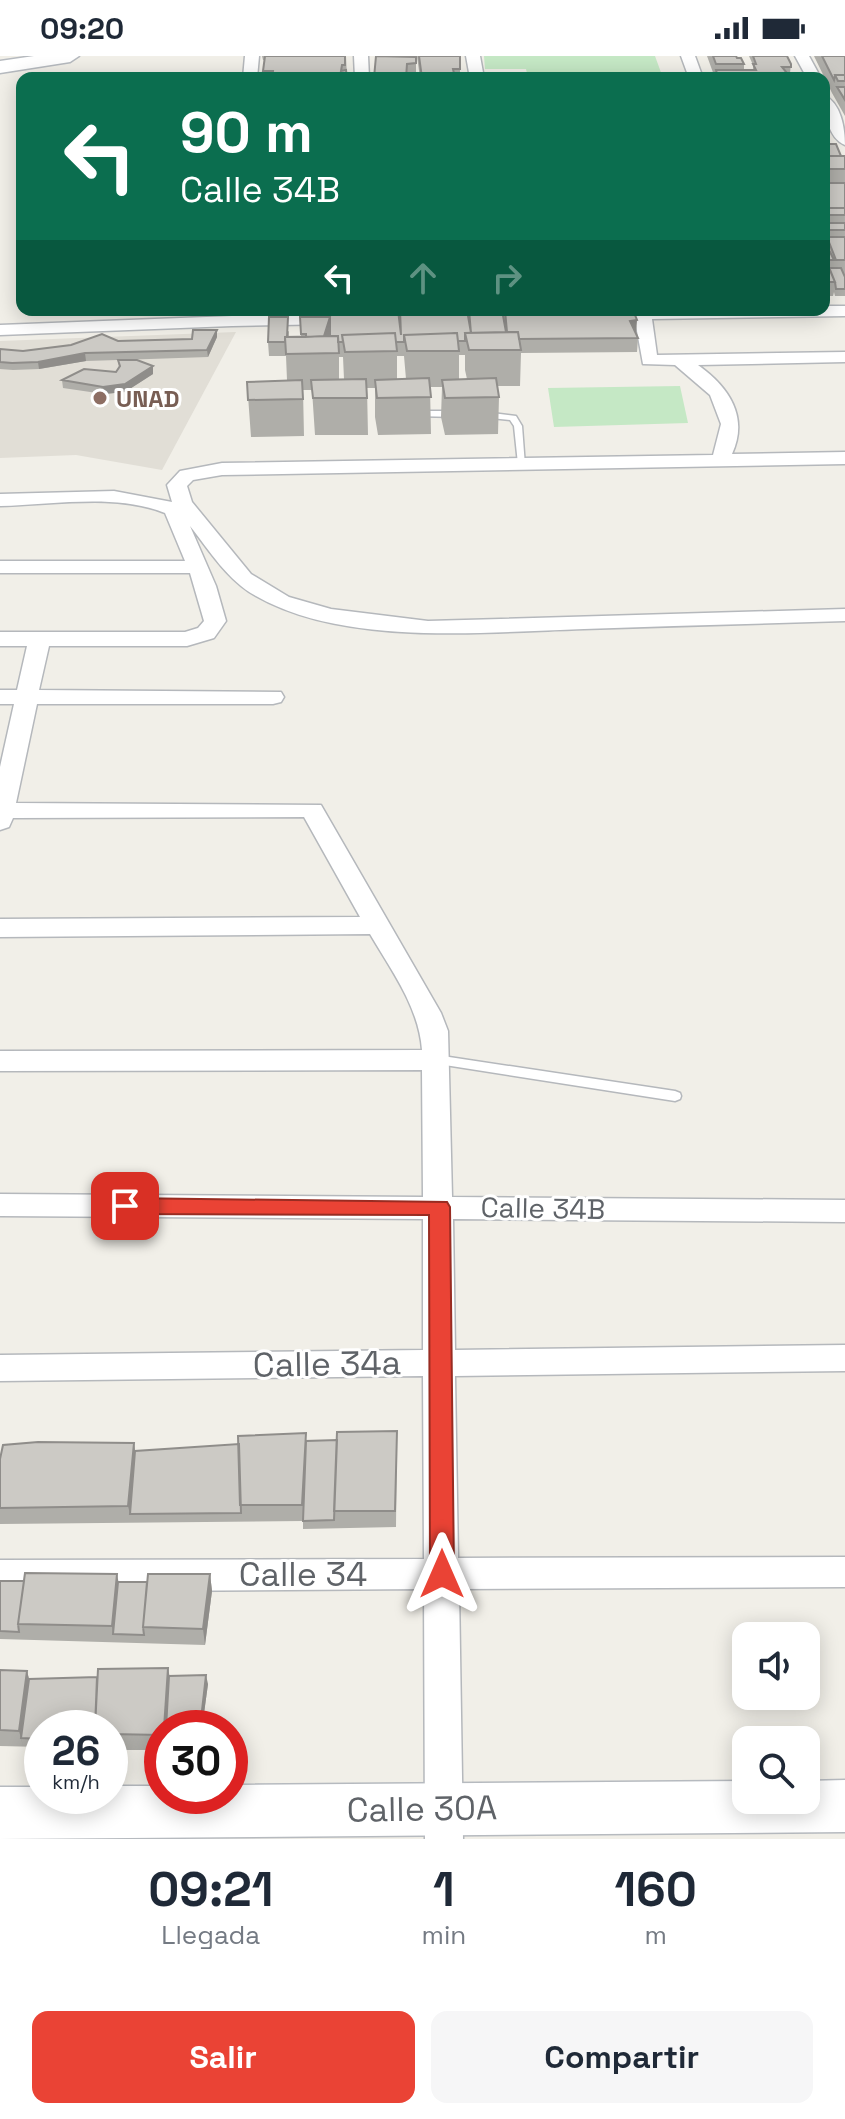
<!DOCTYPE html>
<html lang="es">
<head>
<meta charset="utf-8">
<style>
  body { margin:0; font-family:"Space Grotesk",sans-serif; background:#f6f6f7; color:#1f2937; height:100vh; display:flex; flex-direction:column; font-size:30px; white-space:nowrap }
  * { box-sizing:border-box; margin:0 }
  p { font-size:26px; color:#747a83 }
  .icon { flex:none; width:44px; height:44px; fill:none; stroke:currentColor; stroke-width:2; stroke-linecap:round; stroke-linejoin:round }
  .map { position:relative; height:1783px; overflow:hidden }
  .drawer { display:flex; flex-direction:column; background:#fff; flex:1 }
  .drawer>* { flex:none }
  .guide { position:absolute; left:16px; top:16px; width:814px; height:244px; border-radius:16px; box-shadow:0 4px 20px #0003; background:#0b6e4f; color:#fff; overflow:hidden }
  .tools { position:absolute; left:732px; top:1566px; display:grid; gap:16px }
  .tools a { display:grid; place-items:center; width:88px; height:88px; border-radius:16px; background:#fff; box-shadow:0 4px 20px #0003; font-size:40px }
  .speed { position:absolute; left:24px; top:1654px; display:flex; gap:16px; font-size:40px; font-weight:700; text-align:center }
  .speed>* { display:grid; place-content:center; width:104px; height:104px; border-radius:50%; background:#fff; box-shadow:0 4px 20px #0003; line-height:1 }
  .speed small { font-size:20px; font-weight:400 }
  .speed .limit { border:12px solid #d22; background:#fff; color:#111 }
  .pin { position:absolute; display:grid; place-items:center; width:68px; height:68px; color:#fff; margin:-34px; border-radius:16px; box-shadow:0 4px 12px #0006 }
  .me { position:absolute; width:88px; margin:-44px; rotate:0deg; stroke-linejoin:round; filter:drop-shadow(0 0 6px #0008) }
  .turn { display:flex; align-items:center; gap:28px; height:168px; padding:0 32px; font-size:36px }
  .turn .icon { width:104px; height:104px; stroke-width:2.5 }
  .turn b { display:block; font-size:56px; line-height:68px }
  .lanes { display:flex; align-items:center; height:76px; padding:0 32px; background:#0003; justify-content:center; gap:40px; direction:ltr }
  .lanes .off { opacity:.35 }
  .eta { display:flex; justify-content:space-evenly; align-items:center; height:136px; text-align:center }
  .eta b { font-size:48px; font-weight:700; line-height:56px }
  .cta { display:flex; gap:16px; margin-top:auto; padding:16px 32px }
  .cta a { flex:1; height:92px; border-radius:16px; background:#ea4335; color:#fff; font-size:32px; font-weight:700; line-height:92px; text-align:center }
  .cta a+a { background:#f6f6f7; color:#1f2937 }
  .status { display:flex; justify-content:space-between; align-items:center; height:56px; padding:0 40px; background:#fff; direction:ltr }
  .status svg { height:22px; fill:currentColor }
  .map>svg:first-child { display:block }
  .education { fill:#e1ded6 }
  .green { fill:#c5e8c5 }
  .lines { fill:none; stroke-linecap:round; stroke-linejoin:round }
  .lane-casing { stroke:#b5b8bc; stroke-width:3 }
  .street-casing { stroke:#b5b8bc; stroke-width:3 }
  .secondary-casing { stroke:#b6babf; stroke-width:3 }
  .lane { fill:#fff; fill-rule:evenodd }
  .street { fill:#fff; fill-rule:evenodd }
  .secondary { fill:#fff; fill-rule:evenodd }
  .wall { fill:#afaea9; fill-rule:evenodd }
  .shaded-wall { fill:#8f8d8a }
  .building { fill:#cccac5; stroke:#8f8d8a; stroke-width:2 }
  .route { fill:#ea4335; stroke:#982c22; stroke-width:2 }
  .education-dot { fill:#8d6e63; stroke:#fff; stroke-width:3 }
  .labels { text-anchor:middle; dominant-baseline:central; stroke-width:6; stroke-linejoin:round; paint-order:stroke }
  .far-education-label { font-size:24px; font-weight:bold; fill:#785e54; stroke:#fff; text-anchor:start }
  .street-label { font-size:28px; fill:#5f6368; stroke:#fff }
  .near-street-label { font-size:34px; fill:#5f6368; stroke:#fff }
</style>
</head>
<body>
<div class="status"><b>09:20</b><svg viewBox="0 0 49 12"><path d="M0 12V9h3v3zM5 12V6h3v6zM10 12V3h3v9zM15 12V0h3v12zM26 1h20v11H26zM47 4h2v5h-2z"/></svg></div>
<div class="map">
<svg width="845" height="1783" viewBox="0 0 845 1783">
  <rect width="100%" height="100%" fill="#f1efe8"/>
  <!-- education -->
  <path class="education" d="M236,276L162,414L76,399L0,402V285Z"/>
  <!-- green -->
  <path class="green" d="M484,0H655L663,22H528L526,13H485Z
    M680,330L688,367L554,371L548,332Z"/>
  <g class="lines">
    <defs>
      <path id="lane" d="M416,355H458L462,358L458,361L413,360L412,358Z
        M484,356L516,360L522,370L525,410L522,411L518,408L514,370L510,364L481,361L480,359Z
        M436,999L675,1035L680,1037L681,1040L680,1043L675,1045L432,1007L430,1004L432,1001Z"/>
      <path id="street" d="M245,0H259L257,22H243Z
        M354,0H368L369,22H355Z
        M466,0H480L484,22H470Z
        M681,0H695L703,22H689Z
        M795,0H809L821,22H807Z
        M824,39C841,47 845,72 845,89C828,82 824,56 824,39Z
        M824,250H845V260L652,263L657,299L845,296V306L698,309C729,331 749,361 732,398L845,396V408L222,419L193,424L187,430L192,446L251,518L289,541L331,553L428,565L845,553V565C758,568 671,570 584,573C485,576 345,591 256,540C228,525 209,494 190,470L216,530L226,565L214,582L187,590H49L39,634L281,636L284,641L281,646L273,648H37L16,747L321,749L441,957L448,975L452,1141L845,1144V1166L453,1163L455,1294L845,1289V1315L455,1320L458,1502L845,1501V1531L459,1533L463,1783H425L424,1533L0,1536V1504L424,1503L423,1320L0,1325V1299L423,1294V1163L0,1160V1138L423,1141L422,1014L0,1015V995L422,994C419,951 391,914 370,878L0,881V863L360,861L304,761L13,762L9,771L0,774V711L14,648H0V634H17L27,590H0V576H185L198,572L204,565L190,517H0V505H185L165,457C115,437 53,449 0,450V438L114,435L172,446L167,429L180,415L222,407L713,399L721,368L710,339L675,309L643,308L635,264L593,263L590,259L593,255L824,254Z
        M540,255L549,260L546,264L232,270L0,279V269L232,260Z"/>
      <path id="secondary" d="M34,0H79L70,6L0,17V5Z
        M845,1724V1776L0,1783V1731H42V1740H110V1730H162V1740H230V1729L746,1725V1744H806V1725Z"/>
    </defs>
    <!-- lane casing -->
    <use href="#lane" class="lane-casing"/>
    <!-- street casing -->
    <use href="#street" class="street-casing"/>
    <!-- secondary casing -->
    <use href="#secondary" class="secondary-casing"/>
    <!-- lane -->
    <use href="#lane" class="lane"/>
    <!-- street -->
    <use href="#street" class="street"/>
    <!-- secondary -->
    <use href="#secondary" class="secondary"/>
  </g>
  <!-- wall -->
  <path class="wall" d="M262,0H346L347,22H264L265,4H263Z
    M375,0H406L416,7V20H407L376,4Z
    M417,0H460V22H420Z
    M707,0H736L744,8V14H753V9L749,0H787L791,8L790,17H787L791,22H715Z
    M814,0H845V60L832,37Z
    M824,88L841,100L845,101V240H835L834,236L833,240H824Z
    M469,254L504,266V254L636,278L638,282L637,296L521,297L520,330H497L499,341L498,378L445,379L441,361L442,331H430L431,378L378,379L375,361V332H367L368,379H315L312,334H303L304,380L251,381L247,326L287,324L286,300H269L268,286L289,275V281H301L300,261H330L400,277L469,264ZM459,299H465V314L467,323H459ZM397,300H404L406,323H397ZM339,301H343L344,323H339Z
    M217,274V281L208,301L120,304L153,310V318L125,336L104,338L63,332L62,324L116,316L119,312L118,304L86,305L39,313L13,314L0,313V293L23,295L118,285L192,283Z
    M397,1375L396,1471L303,1473V1465L0,1468V1398L134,1387L135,1395L337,1384Z
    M210,1518L212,1535L205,1589L0,1583V1525L147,1526Z
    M168,1612L169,1620L208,1628L202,1672H162V1694H110V1672H42V1691L0,1690V1614L27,1615L29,1623L97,1621Z"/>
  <!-- shaded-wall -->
  <path class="shaded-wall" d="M763,19L762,22H747V21Z
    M330,261L331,275L323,297V283Z
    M637,264L636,279L630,265Z
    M217,274V281L208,301L207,294Z
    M85,297L86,305L39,313L38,306Z
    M153,310V318L125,336L104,338L103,331Z
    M134,1387L136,1403L130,1458L128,1450Z
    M117,1518L120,1534L113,1578L112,1570Z
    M210,1518L212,1535L205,1589L203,1573Z
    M168,1612L171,1628L168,1672H164Z
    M27,1615L31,1631L21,1682L23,1690L19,1675Z
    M206,1619L208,1628L202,1672H200Z"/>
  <!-- building -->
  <path class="building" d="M265,0H345V9H342L341,15L346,14L347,22H272L273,15H263Z
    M376,0L416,1V7L407,8L406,22H374Z
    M419,0H460V13H453L455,22H422Z
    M713,0H736L737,2H741L744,8H716Z
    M753,0H787L791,8V11H782L791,22H764L763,19L747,21L748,22H718L716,14H756L753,8H756Z
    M822,0H845V19H835L834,24Z
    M835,19H845V25H838Z
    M837,31H845V44Z
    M824,88H836L841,100H824Z
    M824,100H845V113H824Z
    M824,127H845V152H824Z
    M824,152H845V159H824Z
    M824,167H845V174H827Z
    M827,181H845V204H836Z
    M830,196L834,204H826L835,226H824V197Z
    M829,212H841L845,221V233H836L835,226Z
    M331,254H398L401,279L400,254H467L471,277L469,254H502L506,276L465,277V285H458L457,277L404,279V286H396L395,277L342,279L343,286H338V280H330V261L324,280L306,281V278H301L300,261H330Z
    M505,254H538V256V254H633L637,264L630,265L638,282L519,283L518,276H507Z
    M269,261H288L287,281H285V286H268Z
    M193,274H217L207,294L85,297L38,306L12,307L0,306V293L23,295L71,289L102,278L118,285L192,283Z
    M518,276L521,294H469L465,277Z
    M395,277L397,295L345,296L342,279Z
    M457,277L459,295H407L404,279Z
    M338,280L339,297L286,298L285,281Z
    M118,304H137L153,310L125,328L103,331L62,324L84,313L116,316L120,310Z
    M429,322L431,341L377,342L375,324Z
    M496,322L499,341L445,342L442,324Z
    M366,323L367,342H313L311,324Z
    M302,324L303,343L248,344L247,326Z
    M397,1375L395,1455H334L337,1376Z
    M306,1377L302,1449H240L238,1380Z
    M337,1384L334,1464L303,1465L306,1385Z
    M38,1386L134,1387L128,1450L0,1452V1403L3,1389Z
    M239,1388L241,1457L130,1458L135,1395Z
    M25,1517L117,1518L112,1570L18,1568Z
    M148,1518H210L203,1573L143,1571Z
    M0,1525H24L18,1568L19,1576L0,1575Z
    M118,1526H147L143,1571L144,1579L113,1578Z
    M168,1612L164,1672H162V1679L110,1678V1672H95L98,1613Z
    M0,1614L27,1615L19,1675L0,1674Z
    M206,1619L200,1672H166L169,1620Z
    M97,1621L95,1672H42V1683L21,1682L29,1623Z"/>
  <!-- route -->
  <path class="route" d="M125,1142L447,1146L450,1151L454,1518L451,1525L442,1529L433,1525L430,1518L429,1159L125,1158L118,1155L115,1150L118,1144Z"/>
  <!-- markers -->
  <circle class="education-dot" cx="100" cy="342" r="8"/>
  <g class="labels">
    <!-- far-education labels -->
    <g class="far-education-label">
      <text x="116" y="342">UNAD</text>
    </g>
    <!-- street labels -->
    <g class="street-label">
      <text transform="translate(543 1152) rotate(1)">Calle 34B</text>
    </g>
    <!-- near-street labels -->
    <g class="near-street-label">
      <text transform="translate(327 1308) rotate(-1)">Calle 34a</text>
      <text x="303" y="1518">Calle 34</text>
      <text transform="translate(422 1753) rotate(-1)">Calle 30A</text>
    </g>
  </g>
</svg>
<div class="tools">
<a><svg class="icon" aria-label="sound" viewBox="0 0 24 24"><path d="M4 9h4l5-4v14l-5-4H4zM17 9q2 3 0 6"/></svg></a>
<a><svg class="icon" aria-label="search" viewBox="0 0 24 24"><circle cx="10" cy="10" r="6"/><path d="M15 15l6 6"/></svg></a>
</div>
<div class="speed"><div>26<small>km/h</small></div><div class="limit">30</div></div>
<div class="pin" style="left:125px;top:1150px;background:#d93025"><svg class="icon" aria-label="arrive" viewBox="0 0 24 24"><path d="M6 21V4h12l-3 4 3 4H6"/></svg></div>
<svg class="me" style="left:442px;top:1518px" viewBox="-20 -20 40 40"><path d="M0-17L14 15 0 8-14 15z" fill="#ea4335" stroke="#fff" stroke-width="4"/></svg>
<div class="guide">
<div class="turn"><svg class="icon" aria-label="left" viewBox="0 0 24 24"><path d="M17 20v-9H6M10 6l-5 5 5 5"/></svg><div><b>90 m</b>Calle 34B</div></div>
<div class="lanes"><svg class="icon" aria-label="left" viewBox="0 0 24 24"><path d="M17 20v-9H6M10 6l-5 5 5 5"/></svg><svg class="icon off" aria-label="ahead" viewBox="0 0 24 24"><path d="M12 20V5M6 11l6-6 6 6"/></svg><svg class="icon off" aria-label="right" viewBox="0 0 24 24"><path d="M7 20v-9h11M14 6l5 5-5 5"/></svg></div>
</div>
</div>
<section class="drawer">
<div class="eta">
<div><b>09:21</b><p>Llegada</p></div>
<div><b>1</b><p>min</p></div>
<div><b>160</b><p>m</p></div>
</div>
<div class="cta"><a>Salir</a><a>Compartir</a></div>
</section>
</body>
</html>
